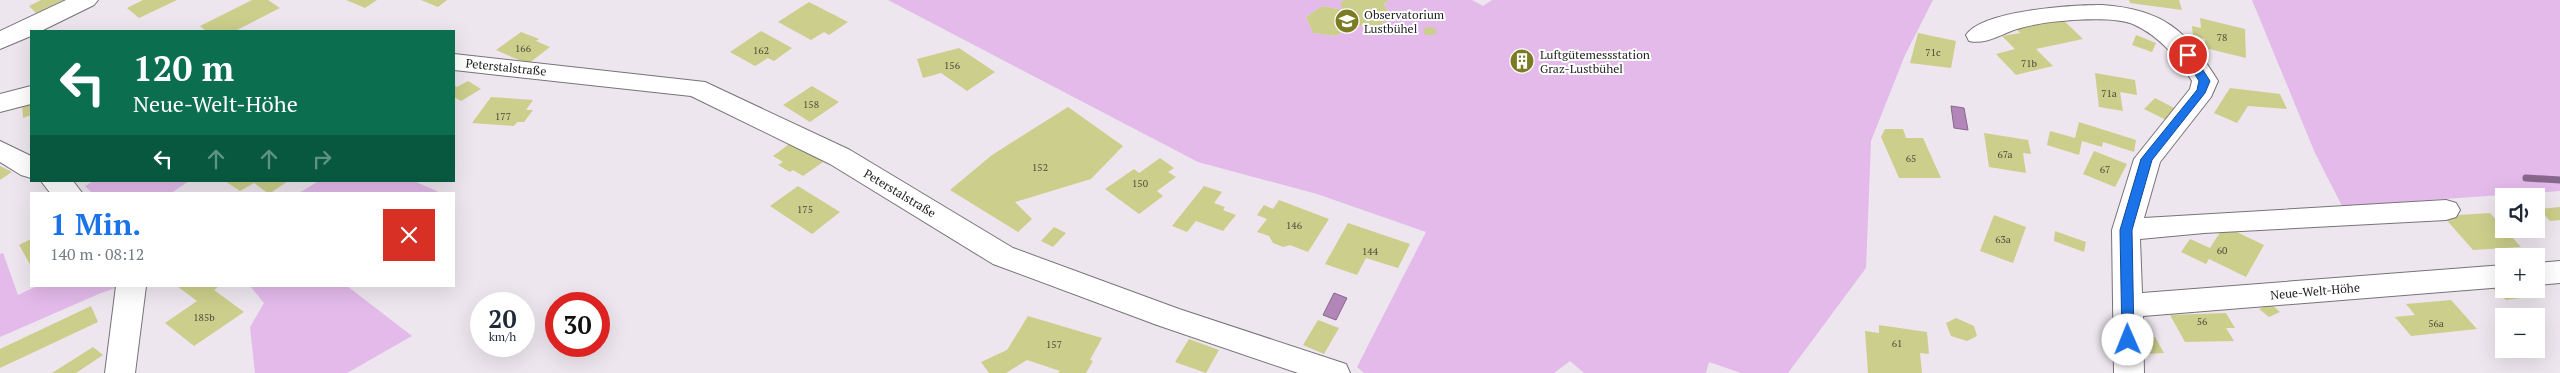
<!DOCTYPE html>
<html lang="de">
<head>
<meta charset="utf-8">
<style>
  body { margin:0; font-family:"PT Serif",serif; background:#f2f2f3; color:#1f2937; height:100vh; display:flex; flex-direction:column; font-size:19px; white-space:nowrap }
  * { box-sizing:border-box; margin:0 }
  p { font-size:16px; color:#747a83 }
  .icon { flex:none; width:28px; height:28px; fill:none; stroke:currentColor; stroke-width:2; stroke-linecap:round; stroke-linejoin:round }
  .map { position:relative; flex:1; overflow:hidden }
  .details { position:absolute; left:30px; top:192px; width:425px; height:95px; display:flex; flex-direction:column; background:#fff; border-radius:0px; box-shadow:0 5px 20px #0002 }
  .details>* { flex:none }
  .guide { position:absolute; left:30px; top:30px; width:425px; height:152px; border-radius:0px; box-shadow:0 5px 20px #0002; background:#0b6e4f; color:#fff; overflow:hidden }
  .tools { position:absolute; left:2495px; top:188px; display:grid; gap:10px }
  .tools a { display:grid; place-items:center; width:50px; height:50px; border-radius:0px; background:#fff; box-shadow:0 5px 20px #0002; font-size:25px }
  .speed { position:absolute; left:470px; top:292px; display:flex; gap:10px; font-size:25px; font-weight:700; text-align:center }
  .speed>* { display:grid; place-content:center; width:65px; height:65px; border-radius:50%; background:#fff; box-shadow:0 5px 20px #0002; line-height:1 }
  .speed small { font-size:12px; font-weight:400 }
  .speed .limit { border:8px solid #d22; background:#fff; color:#111 }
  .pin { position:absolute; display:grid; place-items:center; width:42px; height:42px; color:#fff; margin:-21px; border:2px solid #fff; border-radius:50%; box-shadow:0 1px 5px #0007 }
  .me { position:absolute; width:55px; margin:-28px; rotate:359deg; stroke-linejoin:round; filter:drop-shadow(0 0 4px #0008) }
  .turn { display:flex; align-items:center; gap:18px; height:105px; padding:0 20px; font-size:22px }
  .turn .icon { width:65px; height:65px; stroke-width:2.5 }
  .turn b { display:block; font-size:35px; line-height:42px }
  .lanes { display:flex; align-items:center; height:48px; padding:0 20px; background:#0003; justify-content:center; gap:25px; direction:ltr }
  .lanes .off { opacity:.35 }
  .round { display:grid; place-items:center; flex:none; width:52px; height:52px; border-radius:0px; background:#f2f2f3 }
  .summary { display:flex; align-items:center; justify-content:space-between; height:85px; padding:0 20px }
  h1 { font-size:30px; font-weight:800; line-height:38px; color:#1a73e8 }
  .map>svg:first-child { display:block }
  .green { fill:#e3baea }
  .water { fill:#b286b8; stroke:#87678b }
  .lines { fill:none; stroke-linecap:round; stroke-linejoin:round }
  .stream { stroke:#87678b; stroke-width:7 }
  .building { fill:#ccce8b }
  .minor-casing { stroke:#787279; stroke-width:2 }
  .major-casing { stroke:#787279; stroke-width:2 }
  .minor { fill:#fff; fill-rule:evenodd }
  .major { fill:#fff; fill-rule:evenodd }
  .route { fill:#1a73e8; stroke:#114b97 }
  .labels { text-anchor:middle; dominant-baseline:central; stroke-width:4; stroke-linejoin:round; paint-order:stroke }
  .number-label { font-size:10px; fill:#4c4c3d }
  .poi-label { font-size:12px; fill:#222023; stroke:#fff; text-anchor:start }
  .street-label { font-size:12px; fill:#222023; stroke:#fff }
</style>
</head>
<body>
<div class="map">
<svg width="2560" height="373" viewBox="0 0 2560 373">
  <rect width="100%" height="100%" fill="#ede6ee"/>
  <!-- green -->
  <path class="green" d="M888,0H1344L1340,3L1343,10L1322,6L1306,17L1313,33L1336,36L1353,25L1376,28L1391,17L1384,4L1389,0H1472L1483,6L1492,0H1933L1905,55L1871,141L1866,268L1788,373H1741L1709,362L1706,373H1584L1570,361L1554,373H1364L1357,367L1426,232L1317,194L1198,162Z
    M2252,0H2560V191L2342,206L2315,153Z
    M93,181H189L170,194H93L85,186Z
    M319,181H414L443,194H297Z
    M3,253L18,295L37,286H122L101,293L0,337V254Z
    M250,286H347L412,336L347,373H255L250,327L264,303Z"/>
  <!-- water -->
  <path class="water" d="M1951,106L1964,108L1968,130L1954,128Z
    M1334,293L1347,298L1336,320L1323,315Z"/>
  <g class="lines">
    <!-- stream -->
    <path class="stream" d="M2526,178L2560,180"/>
  </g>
  <!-- building -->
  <path class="building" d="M41,0H63L36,13L29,6Z
    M143,0H177L139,18L127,8Z
    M252,0H268L280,8L235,31H206L200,26Z
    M346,0H377L365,8Z
    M421,0H447L438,7Z
    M1344,0H1389L1384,4L1391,17L1376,28L1353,25L1336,36L1313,33L1306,17L1322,6L1343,10L1340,3Z
    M2129,0H2179L2182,10L2130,3Z
    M809,2L848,22L829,35L824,32L811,40L778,22Z
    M2060,17L2083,39L2036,49L2053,66L2016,75L1996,54L2015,49L2002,36L2020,33L2015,27Z
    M2200,18L2245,29L2246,58L2205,48V39L2193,36L2192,26L2201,28Z
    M1427,27L1435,28L1437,33L1432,35H1425L1423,30Z
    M761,31L792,48L774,61L768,58L755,66L730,52Z
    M521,32L539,39L536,41L550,47L528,64L496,50Z
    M1918,33L1956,41L1951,68L1910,63Z
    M2136,35L2156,43L2152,52L2132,45Z
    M959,48L995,72L967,91L941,73L923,78L917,59Z
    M1520,56L1529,59L1525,66L1516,64Z
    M2095,73L2135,80L2137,95L2120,92L2123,111L2099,107Z
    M468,81L481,89L461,101L454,97V85L457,87Z
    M812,86L839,102L810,122L783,105Z
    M2230,88L2280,94L2287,109L2248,106L2237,123L2214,113Z
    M491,97L533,100L526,110H533L524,122H517L514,126L472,123Z
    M2155,98L2176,109L2166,120L2144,109Z
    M31,101V115L23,118L22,103Z
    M1068,107L1123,146L1091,179L1015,202L1032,219L1018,232L950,190L992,155Z
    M2079,122L2136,140L2134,152L2103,142L2102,147L2082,141L2079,155L2047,145L2050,131L2075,138Z
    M1885,129H1903L1906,138H1923L1941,178H1899L1881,137Z
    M1984,133L2028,140L2031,154L2023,153L2026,173L1989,167Z
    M792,142L823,162L803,176L793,170L790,172L778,165L783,162L773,156Z
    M2094,151L2127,164L2115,187L2083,174Z
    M1160,158L1174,168L1168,172L1176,177L1157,191L1163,196L1139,214L1105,189L1134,169L1139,173Z
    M0,166L12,172L0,180Z
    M225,181H288L269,194L254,183L240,191Z
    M798,186L840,212L812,234L770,206Z
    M1204,186L1222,192L1214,203L1225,207L1223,210L1236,215L1223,231L1196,221L1187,232L1172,226Z
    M1279,200L1329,219L1308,252L1290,245L1283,247L1273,243L1269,236L1257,232L1267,219L1257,215L1264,205L1273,209Z
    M2560,207V220L2550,221L2539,209Z
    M2490,213L2521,247L2473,250L2443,216Z
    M1994,215L2026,227L2013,263L1980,251Z
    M1348,223L1410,244L1398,268L1366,258L1357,275L1325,264Z
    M2224,226L2264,245L2246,277L2209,259L2206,264L2181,252L2190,239L2210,248Z
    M1054,227L1066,233L1053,247L1041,241Z
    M2055,231L2086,242L2084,252L2054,241Z
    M31,239V266L19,245Z
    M2504,284V289H2511L2520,298L2506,300L2491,287Z
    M177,286H219L214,290L244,312L194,346L165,323L197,301Z
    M2451,300L2477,329L2411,336L2395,317L2415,315L2406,304Z
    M2271,304L2280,312L2269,317L2259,309Z
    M91,306L98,322L0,368V349Z
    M2226,313L2235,328H2226L2234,341L2185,342L2170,315Z
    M1028,316L1102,338L1090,360L1093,361L1086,373H1058L1060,371L1027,360L1006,373H989L981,362L1007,350Z
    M1956,318L1974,326L1977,336L1967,341L1951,336L1946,323Z
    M1318,320L1339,328L1324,354L1303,345Z
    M1879,325L1927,332L1929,354L1920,353L1922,373H1868L1865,331L1879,333Z
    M2137,337H2155L2164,353L2147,354Z
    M1189,339L1219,350L1206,373L1175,362Z
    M93,347L103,355L76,373H52Z"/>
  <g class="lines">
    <defs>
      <path id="minor" d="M2102,5C2162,9 2187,30 2218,81L2211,97L2160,162L2144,218L2446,200L2456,203L2460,210L2456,217L2446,220L2204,233L2140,239L2142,293L2504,265V287L2143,316L2144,373H2114L2112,230L2134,159L2190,89L2192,81C2179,59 2159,36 2135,25C2112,14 2042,21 2017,29C2001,34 1986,45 1969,41L1966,35C1982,10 2073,5 2102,5Z
        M454,54L705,82L850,150L1013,248L1179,309L1346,364L1350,373H1298L1157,325L993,264L830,164L691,96L454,70Z
        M31,86V104L0,112V94Z
        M0,141L31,156V178L21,175L0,162Z
        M41,181H73L83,194H51Z
        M2560,261V283L2536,285V263Z
        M116,286H146L135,373H105Z"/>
      <path id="major" d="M66,0H98L94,5L41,31H31V36L0,49V31Z"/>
    </defs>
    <!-- minor casing -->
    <use href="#minor" class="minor-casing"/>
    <!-- major casing -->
    <use href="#major" class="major-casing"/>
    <!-- minor -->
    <use href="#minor" class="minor"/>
    <!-- major -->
    <use href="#major" class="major"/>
  </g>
  <!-- route -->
  <path class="route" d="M2188,52L2192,53L2210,81L2205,93L2152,160L2132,230L2134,340L2128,345L2122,340L2120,230L2141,159L2197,90L2199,81L2183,55Z"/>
  <!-- icons -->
  <defs>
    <symbol id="university-disc" viewBox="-11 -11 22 22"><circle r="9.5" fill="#7b7b23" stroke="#fff"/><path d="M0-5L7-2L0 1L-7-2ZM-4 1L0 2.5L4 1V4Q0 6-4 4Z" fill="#fff"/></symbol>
    <symbol id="building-disc" viewBox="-11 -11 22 22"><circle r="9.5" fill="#7b7b23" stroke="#fff"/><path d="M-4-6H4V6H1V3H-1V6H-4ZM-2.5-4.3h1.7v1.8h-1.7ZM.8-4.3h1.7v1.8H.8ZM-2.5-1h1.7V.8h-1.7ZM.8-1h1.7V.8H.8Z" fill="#fff"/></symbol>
  </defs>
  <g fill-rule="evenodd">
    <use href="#university-disc" x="1333" y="7" width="28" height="28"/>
    <use href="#building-disc" x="1508" y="47" width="28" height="28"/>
  </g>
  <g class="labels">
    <!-- number labels -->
    <g class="number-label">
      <text x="2222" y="37">78</text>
      <text x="523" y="48">166</text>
      <text x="761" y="50">162</text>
      <text x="1933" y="52">71c</text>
      <text x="2029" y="63">71b</text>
      <text x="952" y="65">156</text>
      <text x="2109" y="93">71a</text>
      <text x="811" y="104">158</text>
      <text x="503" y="116">177</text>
      <text x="2005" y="154">67a</text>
      <text x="1911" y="158">65</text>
      <text x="1040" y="167">152</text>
      <text x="2105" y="169">67</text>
      <text x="1140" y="183">150</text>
      <text x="805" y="209">175</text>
      <text x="1294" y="225">146</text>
      <text x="2003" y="239">63a</text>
      <text x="2222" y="250">60</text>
      <text x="1370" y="251">144</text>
      <text x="204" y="317">185b</text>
      <text x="2202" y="321">56</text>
      <text x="2436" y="323">56a</text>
      <text x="1897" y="343">61</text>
      <text x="1054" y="344">157</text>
    </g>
    <!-- poi labels -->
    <g class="poi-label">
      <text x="1364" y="14">Observatorium<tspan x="1364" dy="14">Lustbühel</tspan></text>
      <text x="1540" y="54">Luftgütemessstation<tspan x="1540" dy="14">Graz-Lustbühel</tspan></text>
    </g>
    <!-- street labels -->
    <g class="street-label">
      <text transform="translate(506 67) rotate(6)">Peterstalstraße</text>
      <text transform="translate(900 193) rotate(31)">Peterstalstraße</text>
      <text transform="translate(2315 291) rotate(-5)">Neue-Welt-Höhe</text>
    </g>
  </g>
</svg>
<div class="tools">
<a><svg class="icon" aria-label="sound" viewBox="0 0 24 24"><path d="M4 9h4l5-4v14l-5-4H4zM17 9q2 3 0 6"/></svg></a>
<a>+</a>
<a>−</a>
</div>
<div class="speed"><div>20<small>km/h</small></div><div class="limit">30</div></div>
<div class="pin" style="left:2188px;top:55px;background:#d93025"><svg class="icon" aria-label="arrive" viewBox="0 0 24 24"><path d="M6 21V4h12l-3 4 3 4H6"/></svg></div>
<svg class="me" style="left:2128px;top:340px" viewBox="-20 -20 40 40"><circle r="19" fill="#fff"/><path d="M0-13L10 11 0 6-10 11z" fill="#1a73e8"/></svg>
<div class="guide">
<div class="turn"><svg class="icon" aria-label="left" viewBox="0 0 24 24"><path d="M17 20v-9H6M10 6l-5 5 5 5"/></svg><div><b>120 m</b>Neue-Welt-Höhe</div></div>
<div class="lanes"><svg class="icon" aria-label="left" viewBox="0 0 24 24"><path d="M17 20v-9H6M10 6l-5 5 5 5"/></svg><svg class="icon off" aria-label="ahead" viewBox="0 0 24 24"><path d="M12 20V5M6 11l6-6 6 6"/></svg><svg class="icon off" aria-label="ahead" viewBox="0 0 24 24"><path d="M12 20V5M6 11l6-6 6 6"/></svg><svg class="icon off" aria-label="right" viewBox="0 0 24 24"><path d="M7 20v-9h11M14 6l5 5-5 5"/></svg></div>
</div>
<section class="details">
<div class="summary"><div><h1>1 Min.</h1><p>140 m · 08:12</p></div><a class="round" style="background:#d93025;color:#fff"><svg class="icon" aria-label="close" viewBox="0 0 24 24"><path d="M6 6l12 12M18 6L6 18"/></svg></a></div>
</section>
</div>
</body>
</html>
